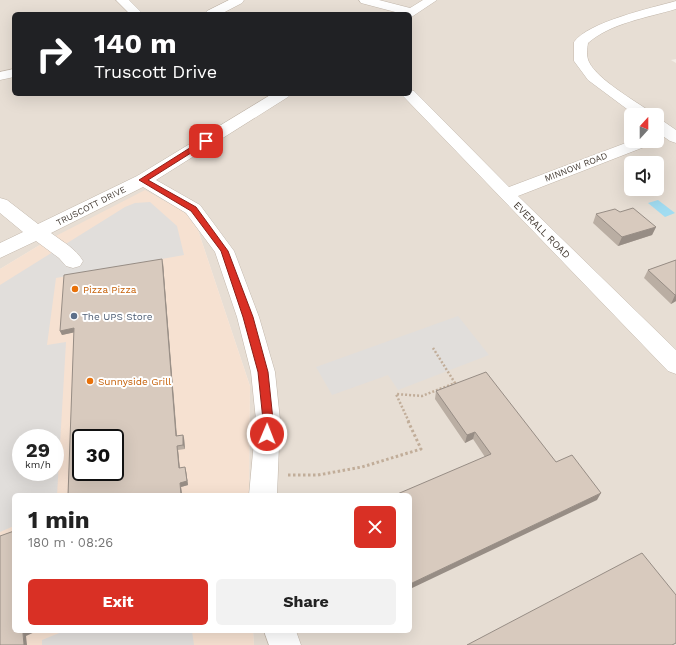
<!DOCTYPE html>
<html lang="en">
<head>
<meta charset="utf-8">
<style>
  body { margin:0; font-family:"Work Sans",sans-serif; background:#f2f2f2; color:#222; height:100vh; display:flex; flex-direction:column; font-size:15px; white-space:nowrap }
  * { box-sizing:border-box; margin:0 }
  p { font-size:13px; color:#767676 }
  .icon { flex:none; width:22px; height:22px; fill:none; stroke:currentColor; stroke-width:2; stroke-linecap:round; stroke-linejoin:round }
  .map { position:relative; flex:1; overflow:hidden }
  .details { position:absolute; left:12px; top:493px; width:400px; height:140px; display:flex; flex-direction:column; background:#fff; border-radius:6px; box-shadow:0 4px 16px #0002 }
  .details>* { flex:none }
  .hud { position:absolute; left:12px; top:12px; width:400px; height:84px; border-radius:6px; box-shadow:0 4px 16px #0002; background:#202124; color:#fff; overflow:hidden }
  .needle { width:26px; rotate:21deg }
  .fabs { position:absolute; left:624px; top:108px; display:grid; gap:8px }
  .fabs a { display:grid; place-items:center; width:40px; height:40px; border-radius:6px; background:#fff; box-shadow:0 4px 16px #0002; font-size:20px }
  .speed { position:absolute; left:12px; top:429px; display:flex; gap:8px; font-size:20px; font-weight:700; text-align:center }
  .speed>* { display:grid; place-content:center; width:52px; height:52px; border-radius:50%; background:#fff; box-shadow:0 4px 16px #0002; line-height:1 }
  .speed small { font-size:10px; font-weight:400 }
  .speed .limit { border:2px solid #111; border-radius:6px; background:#fff; color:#111 }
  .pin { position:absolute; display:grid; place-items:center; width:34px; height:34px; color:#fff; margin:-17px; border-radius:8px; box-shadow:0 2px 6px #0006 }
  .me { position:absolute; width:44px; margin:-22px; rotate:1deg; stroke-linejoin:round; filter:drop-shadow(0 0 3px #0008) }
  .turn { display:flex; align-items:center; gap:14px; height:84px; padding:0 16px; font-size:18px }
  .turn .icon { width:52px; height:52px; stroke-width:2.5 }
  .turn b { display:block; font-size:28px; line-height:34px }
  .round { display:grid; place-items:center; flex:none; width:42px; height:42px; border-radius:6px; background:#f2f2f2 }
  .head { display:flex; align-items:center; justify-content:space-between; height:68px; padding:0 16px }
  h1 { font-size:24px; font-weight:700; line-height:30px }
  .button { display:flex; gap:8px; margin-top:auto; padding:8px 16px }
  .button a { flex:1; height:46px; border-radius:6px; background:#d93025; color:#fff; font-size:16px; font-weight:700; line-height:46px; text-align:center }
  .button a+a { background:#f2f2f2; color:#222 }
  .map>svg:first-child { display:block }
  .residential { fill:#e7ded4; fill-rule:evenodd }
  .commercial { fill:#f6e1d1; fill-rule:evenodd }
  .parking { fill:#e1dedb; fill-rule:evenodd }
  .water { fill:#a1dcf1 }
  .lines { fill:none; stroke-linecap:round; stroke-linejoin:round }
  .minor-casing { stroke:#c2b7ab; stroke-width:1 }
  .path-far1 { stroke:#c1ad99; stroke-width:2.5; stroke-dasharray:2 2; stroke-linecap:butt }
  .path { stroke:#c1ad99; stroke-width:3; stroke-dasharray:2.5 2.5; stroke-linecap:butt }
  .minor { fill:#fff; fill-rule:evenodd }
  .wall { fill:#baaea3 }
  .shaded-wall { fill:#978d85 }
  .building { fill:#d8cabe; stroke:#978d85; fill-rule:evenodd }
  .route { fill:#d93025; stroke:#8d1f18 }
  .food-dot { fill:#e8710a; stroke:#fff; stroke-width:1.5 }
  .service-dot { fill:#5c6f8a; stroke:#fff; stroke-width:1.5 }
  .labels { text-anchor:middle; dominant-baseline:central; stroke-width:4; stroke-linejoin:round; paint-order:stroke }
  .far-street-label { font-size:9px; fill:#463d35; stroke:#fff }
  .street-label { font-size:10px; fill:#463d35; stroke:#fff }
  .food-label { font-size:10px; fill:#c56008; stroke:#fff; text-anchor:start }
  .service-label { font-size:10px; fill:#4e5e75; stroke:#fff; text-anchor:start }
</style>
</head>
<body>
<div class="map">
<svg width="676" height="645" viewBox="0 0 676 645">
  <rect width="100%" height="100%" fill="#f3ede6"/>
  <!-- residential -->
  <path class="residential" d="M0,0H676V59L671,60L676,63V645H254L253,631H410V495H249L250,386L198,230L186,213L48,240L0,269ZM14,14H410V94H14ZM631,115H657V141H631ZM631,163H657V189H631Z"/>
  <!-- commercial -->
  <path class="commercial" d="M145,190L186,213L198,230L250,386L249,495H14V631H253L254,645H0V269L48,240ZM21,438H55V472H21ZM81,438H115V472H81Z"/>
  <!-- parking -->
  <path class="parking" d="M150,202L177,226L184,255L56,278L47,345L66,342L57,495H14V526L0,532V285L125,207L135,203ZM21,438H55V472H21Z
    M458,316L489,355L398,390L388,375L332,395L316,367Z
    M64,631H192L194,645H42V640Z"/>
  <!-- water -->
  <path class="water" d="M658,200L675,213L665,217L648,203Z"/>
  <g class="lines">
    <defs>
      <path id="minor" d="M116,0H129L143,14H130Z
        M229,0H244L242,3L221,14H205L207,11Z
        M359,0H379L410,8L423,0H437L410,18V14H403L361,3Z
        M676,1V9C646,18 611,23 588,43C587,49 586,56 589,62C597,79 635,101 651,112L653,115H635L588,80L574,61V42C588,22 651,8 676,1Z
        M14,69V77L0,80V72Z
        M410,90L414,91L509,187L631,141H654L652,144L518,196L676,350V374L668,371L404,97L401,94H410Z
        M272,94H291L288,97L156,180L200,205L234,251L259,317L275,372L280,420L277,495H249L256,420L251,372L237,317L215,252L186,213L143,187L51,233C63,242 75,248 83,261L80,266L73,268L66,266L59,258L36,241L0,258V243L23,232L0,213V198L7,200L38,224L137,176Z
        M657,119L663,121L676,130V143L670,141L657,132Z
        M264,631H296L301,645H269Z"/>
    </defs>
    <!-- minor casing -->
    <use href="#minor" class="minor-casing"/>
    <!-- path-far1 -->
    <path class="path-far1" d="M409,422L396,394L422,396L455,383L433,348"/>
    <!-- path -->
    <path class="path" d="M288,475H318L362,467L421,449L408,421"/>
    <!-- minor -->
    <use href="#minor" class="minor"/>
  </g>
  <!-- wall -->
  <path class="wall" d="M620,212L656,227L652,235L618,246L593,223L596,214Z
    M676,260V301L671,304L644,278L648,270Z
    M163,263L177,436L183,435L184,438L185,449L178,450L180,468L186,471L188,485L181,487L182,495H68L74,332L62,335L60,331Z
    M436,391L556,462L597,500L485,457L473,439L465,443L435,399Z"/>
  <!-- shaded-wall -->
  <path class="shaded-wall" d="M656,227L652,235L618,246L622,237Z
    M162,259L163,263L177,440L176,436Z
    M675,295H676V301L671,304Z
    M74,328L76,332L62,335L60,331Z
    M475,432L473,439L465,443L467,435Z
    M183,435L184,438L185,449L183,445Z
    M177,446L178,450L180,472L179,468Z
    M185,467L186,471L188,485L181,487L182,495H181L180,483Z
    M601,493L597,500L410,589V584Z
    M28,631H37L26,636L27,645H24L23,633Z"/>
  <!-- building -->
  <path class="building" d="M633,208L656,227L622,237L596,214L615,209L620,212Z
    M162,259L176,436L183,435V445L177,446L179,468L185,467L187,481L180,483L181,495H68L74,328L60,331L64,275ZM81,438H115V472H81Z
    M676,260V295H675L648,270Z
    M486,372L556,462L572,455L601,493L410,584V495H395L491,454L475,432L467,435L436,391Z
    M14,531V631H28L23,633L24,645H0V536Z
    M642,553L676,595V643L672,645H467Z"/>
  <!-- route -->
  <path class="route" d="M204,139L210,141L148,180L196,207L228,251L253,317L268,372L273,420L271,437L267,438L263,437L262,434L263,420L258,372L243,317L221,251L191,211L139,180Z"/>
  <!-- markers -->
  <g class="food-dot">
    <circle cx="75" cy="289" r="4"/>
    <circle cx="90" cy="381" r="4"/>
  </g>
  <circle class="service-dot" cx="74" cy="316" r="4"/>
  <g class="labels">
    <!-- far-street labels -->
    <g class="far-street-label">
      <text transform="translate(576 167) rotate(-21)">MINNOW ROAD</text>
      <text transform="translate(91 206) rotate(-27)">TRUSCOTT DRIVE</text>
    </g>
    <!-- street labels -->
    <g class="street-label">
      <text transform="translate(542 230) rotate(45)">EVERALL ROAD</text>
    </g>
    <!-- food labels -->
    <g class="food-label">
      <text x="83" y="289">Pizza Pizza</text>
      <text x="98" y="381">Sunnyside Grill</text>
    </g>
    <!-- service labels -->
    <g class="service-label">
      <text x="82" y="316">The UPS Store</text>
    </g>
  </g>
</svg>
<div class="fabs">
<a><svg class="needle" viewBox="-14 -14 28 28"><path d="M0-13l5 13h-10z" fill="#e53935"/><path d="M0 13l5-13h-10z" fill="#767676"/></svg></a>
<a><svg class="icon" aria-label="sound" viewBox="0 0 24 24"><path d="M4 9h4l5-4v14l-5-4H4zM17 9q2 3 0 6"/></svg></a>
</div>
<div class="speed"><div>29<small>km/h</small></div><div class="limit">30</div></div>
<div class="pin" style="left:206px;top:141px;background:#d93025"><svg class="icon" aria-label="arrive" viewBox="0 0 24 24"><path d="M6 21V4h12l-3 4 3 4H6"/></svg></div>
<svg class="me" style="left:267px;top:434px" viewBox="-20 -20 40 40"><circle r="17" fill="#d93025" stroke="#fff" stroke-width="3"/><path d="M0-11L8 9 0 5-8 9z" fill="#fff"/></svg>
<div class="hud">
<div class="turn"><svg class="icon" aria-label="right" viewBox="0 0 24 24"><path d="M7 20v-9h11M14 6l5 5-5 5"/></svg><div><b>140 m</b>Truscott Drive</div></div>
</div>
<section class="details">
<div class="head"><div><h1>1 min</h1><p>180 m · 08:26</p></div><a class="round" style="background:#d93025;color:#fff"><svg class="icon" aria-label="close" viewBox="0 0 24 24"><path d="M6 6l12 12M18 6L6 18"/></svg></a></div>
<div class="button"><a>Exit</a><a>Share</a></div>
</section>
</div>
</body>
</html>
